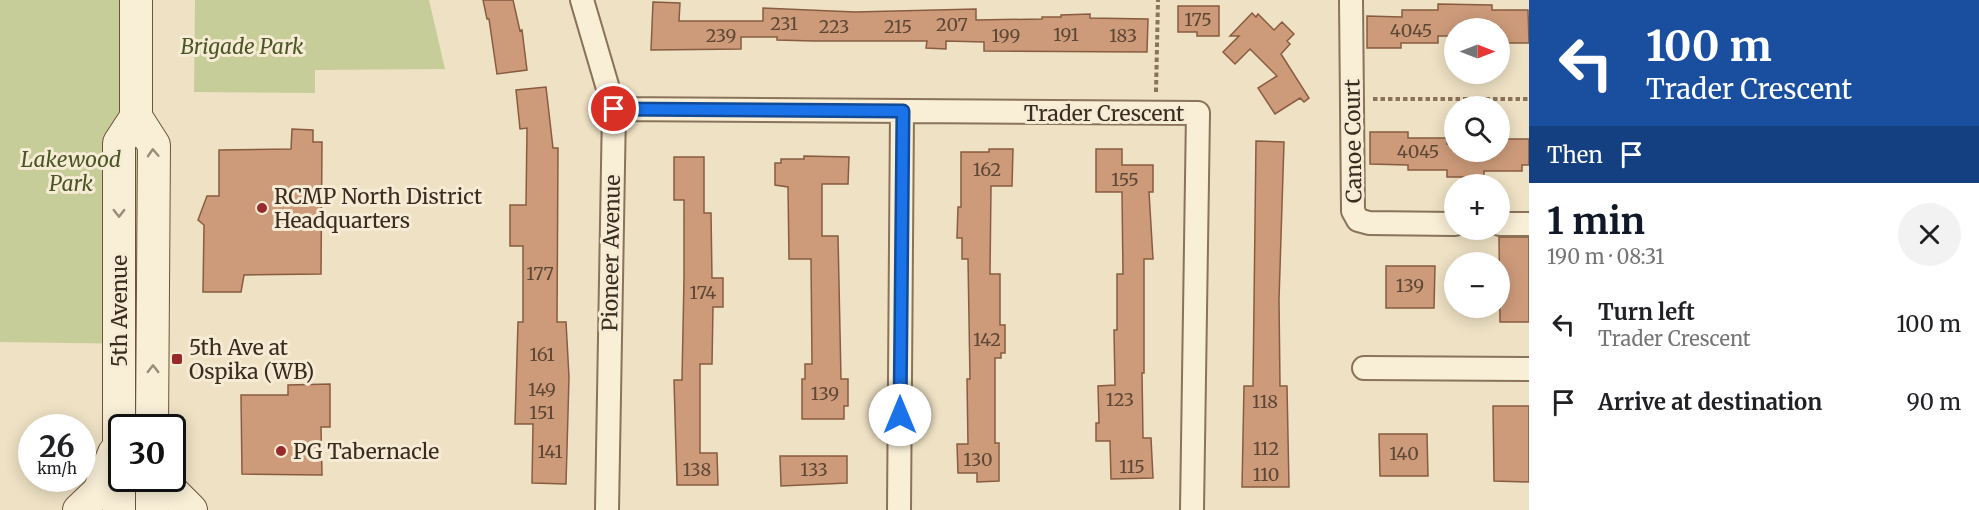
<!DOCTYPE html>
<html lang="en">
<head>
<meta charset="utf-8">
<style>
  body { margin:0; font-family:Merriweather,serif; background:#f2f2f2; color:#202124; height:100vh; display:flex; flex-direction:column; font-size:22px; white-space:nowrap }
  * { box-sizing:border-box; margin:0 }
  p { font-size:20px; color:#757577 }
  .icon { flex:none; width:33px; height:33px; fill:none; stroke:currentColor; stroke-width:2; stroke-linecap:round; stroke-linejoin:round }
  .map { position:relative; flex:1; overflow:hidden }
  .details { display:flex; flex-direction:column; background:#fff; width:450px }
  .details>* { flex:none }
  .guide { background:#1a4fa0; color:#fff; overflow:hidden }
  .needle { width:39px; rotate:90deg }
  .buttons { position:absolute; left:1444px; top:18px; display:grid; gap:12px }
  .buttons a { display:grid; place-items:center; width:66px; height:66px; border-radius:50%; background:#fff; box-shadow:0 3px 15px #0003; font-size:30px }
  .speed { position:absolute; left:18px; top:414px; display:flex; gap:12px; font-size:30px; font-weight:700; text-align:center }
  .speed>* { display:grid; place-content:center; width:78px; height:78px; border-radius:50%; background:#fff; box-shadow:0 3px 15px #0003; line-height:1 }
  .speed small { font-size:15px; font-weight:400 }
  .speed .limit { border:3px solid #111; border-radius:9px; background:#fff; color:#111 }
  .pin { position:absolute; display:grid; place-items:center; width:51px; height:51px; color:#fff; margin:-26px; border:3px solid #fff; border-radius:50%; box-shadow:0 2px 6px #0007 }
  .me { position:absolute; width:66px; margin:-33px; rotate:0deg; stroke-linejoin:round; filter:drop-shadow(0 0 4px #0008) }
  .turn { display:flex; align-items:center; gap:21px; height:126px; padding:0 18px; font-size:27px }
  .turn .icon { width:78px; height:78px; stroke-width:2.5 }
  .turn b { display:block; font-size:42px; line-height:51px }
  .then { display:flex; align-items:center; height:57px; padding:0 18px; background:#0003; gap:12px; font-size:22px }
  .round { display:grid; place-items:center; flex:none; width:63px; height:63px; border-radius:32px; background:#f2f2f2 }
  .overview { display:flex; align-items:center; justify-content:space-between; height:102px; padding:0 18px }
  h1 { font-size:36px; font-weight:700; line-height:45px; color:#111827 }
  ul { padding:0; list-style:none }
  li { display:flex; align-items:center; gap:18px; height:78px; padding:0 18px }
  li div { flex:1 }
  li b { display:block; font-size:22px }
  li em { font-style:normal }
  main { display:flex; flex:1; min-height:0 }
  .map>svg:first-child { display:block }
  .green { fill:#c7cd98 }
  .building { fill:#cd9b7a; stroke:#885c40; stroke-width:1.5 }
  .lines { fill:none; stroke-linecap:round; stroke-linejoin:round }
  .street-casing { stroke:#89735a; stroke-width:26 }
  .secondary-casing { stroke:#6b543d; stroke-width:34 }
  .path { stroke:#89735a; stroke-width:4; stroke-dasharray:4.5 3; stroke-linecap:butt }
  .street { stroke:#f9efd7; stroke-width:22 }
  .secondary { stroke:#f9efd7; stroke-width:32 }
  .oneway { stroke:#998d7a }
  .route-casing { stroke:#114b97; stroke-width:15 }
  .route { stroke:#1a73e8; stroke-width:10 }
  .poi-dot { fill:#992a2c; stroke:#f6ebd4; stroke-width:2 }
  .labels { text-anchor:middle; dominant-baseline:central; stroke-width:6; stroke-linejoin:round; paint-order:stroke }
  .number-label { font-size:18px; fill:#5e4735 }
  .park-label { font-size:21px; font-style:italic; fill:#4a5625; stroke:#f6ebd4 }
  .street-label { font-size:21px; fill:#392b1e; stroke:#f6ebd4 }
  .poi-label { font-size:21px; fill:#392b1e; stroke:#f6ebd4; text-anchor:start }
</style>
</head>
<body>
<main>
<div class="map">
<svg width="1529" height="510" viewBox="0 0 1529 510">
  <rect width="100%" height="100%" fill="#eee1c4"/>
  <!-- green -->
  <path class="green" d="M0,0H143V344L0,342Z
    M195,0H429L445,69L315,70V93L194,92Z"/>
  <!-- building -->
  <path class="building" d="M483,0H513L520,31L522,30L527,70L497,74L489,19H487Z
    M653,2L680,3L679,21H763V8L855,12L976,9V20L1042,19V17H1061V15L1090,14V18L1148,19L1147,52L984,51V42L946,41V49L926,48L927,41H813L777,40V37H741V49L651,50Z
    M1438,4L1492,5V10H1528L1529,43H1500V28H1455V36H1438V43H1401V48H1367V16L1402,17V10H1438Z
    M1178,6H1219V36H1197V32H1178Z
    M1252,13L1256,17L1258,14L1274,30L1282,22L1294,34L1287,41L1290,44L1281,54L1309,98L1304,102L1300,98L1275,114L1258,88L1277,76L1250,49L1235,64L1223,52L1239,36H1230Z
    M546,87L553,148H558L557,322H566L569,377L566,484L532,483L533,424H515L518,322H523V246H510V205H526L527,128L520,129L516,90Z
    M292,129L313,130V142H322L321,274L244,275L241,292H203L204,225L198,220L207,196H219V150L291,149Z
    M1370,132H1408V138H1447V144H1455V152H1500V139H1529V165H1522V171H1484V177H1447V170H1408V165L1370,164Z
    M1256,141L1284,142L1279,300L1280,386H1287L1289,487H1242L1244,386H1253Z
    M989,149H1013L1012,186H991L990,274H1000V325H1005V353H1001V358H995V443H999V481L977,482V473H958L957,444H968L967,379H970L968,259H962V238H957L958,207H961V152H989Z
    M1096,149H1122V165H1153V192H1149L1153,259H1144V373H1142L1143,438H1151L1153,478L1111,479L1110,441H1096V423H1099L1098,386L1115,385L1114,330H1117V274H1123L1122,192H1096Z
    M804,156L849,157L848,184H822V236H838L841,379H848V406H844V419H802V379H805V364H812L811,259H789L788,187L775,185V163H781V159H804Z
    M674,157H704V213H711L712,278H723V307H713L712,364H700V453H717L718,485H677L674,380H682L684,278V200H674Z
    M1499,237H1529V322H1500Z
    M1386,266H1435L1434,308H1386Z
    M330,384V427H321L322,475L242,474L241,395H288V385Z
    M1493,406H1529V482L1494,481Z
    M1379,434H1427L1428,476H1380Z
    M780,456H847V483L781,486Z"/>
  <g class="lines">
    <defs>
      <path id="street" d="M582,0L614,109L607,510
        M1351,0L1353,211L1358,220L1369,223L1455,224
        M614,109L1198,113L1192,510
        M1500,224H1529
        M1364,368L1529,369
        M899,510L902,111"/>
      <path id="secondary" d="M136,0V117L154,145L152,428
        M165,478L169,488L191,510
        M79,510L99,491L114,453
        M119,510V143L136,117
        M152,510V478"/>
    </defs>
    <!-- street casing -->
    <use href="#street" class="street-casing"/>
    <!-- secondary casing -->
    <use href="#secondary" class="secondary-casing"/>
    <!-- path -->
    <path class="path" d="M1156,92L1158,0
      M1373,99H1529"/>
    <!-- street -->
    <use href="#street" class="street"/>
    <!-- secondary -->
    <use href="#secondary" class="secondary"/>
  </g>
  <!-- one-way arrows -->
  <defs><path id="oneway-chevron" d="M-2-3.5L2.5 0L-2 3.5" fill="none" stroke-width="1.6" stroke-linecap="round" stroke-linejoin="round" transform="scale(1.5)"/></defs>
  <g class="oneway">
    <use href="#oneway-chevron" transform="translate(153 153) rotate(-93)"/>
    <use href="#oneway-chevron" transform="translate(119 213) rotate(90)"/>
    <use href="#oneway-chevron" transform="translate(153 369) rotate(-90)"/>
  </g>
  <g class="lines">
    <defs>
      <path id="route" d="M614,109L903,111L900,415"/>
    </defs>
    <!-- route casing -->
    <use href="#route" class="route-casing"/>
    <!-- route -->
    <use href="#route" class="route"/>
  </g>
  <!-- markers -->
  <g class="poi-dot">
    <circle cx="262" cy="208" r="6"/>
    <rect x="171" y="353" width="12" height="12" rx="3"/>
    <circle cx="281" cy="451" r="6"/>
  </g>
  <g class="labels">
    <!-- number labels -->
    <g class="number-label">
      <text x="1198" y="19">175</text>
      <text x="784" y="23">231</text>
      <text x="952" y="24">207</text>
      <text x="834" y="26">223</text>
      <text x="898" y="26">215</text>
      <text x="1411" y="30">4045</text>
      <text x="1066" y="34">191</text>
      <text x="721" y="35">239</text>
      <text x="1006" y="35">199</text>
      <text x="1123" y="35">183</text>
      <text x="1418" y="151">4045</text>
      <text x="987" y="169">162</text>
      <text x="1125" y="179">155</text>
      <text x="540" y="273">177</text>
      <text x="1410" y="285">139</text>
      <text x="703" y="292">174</text>
      <text x="987" y="339">142</text>
      <text x="542" y="354">161</text>
      <text x="542" y="389">149</text>
      <text x="825" y="393">139</text>
      <text x="1120" y="399">123</text>
      <text x="1265" y="401">118</text>
      <text x="542" y="412">151</text>
      <text x="1266" y="448">112</text>
      <text x="550" y="451">141</text>
      <text x="1404" y="453">140</text>
      <text x="978" y="459">130</text>
      <text x="1132" y="466">115</text>
      <text x="697" y="469">138</text>
      <text x="814" y="469">133</text>
      <text x="1266" y="474">110</text>
    </g>
    <!-- park labels -->
    <g class="park-label">
      <text x="242" y="46">Brigade Park</text>
      <text x="71" y="159">Lakewood<tspan x="71" dy="24">Park</tspan></text>
    </g>
    <!-- street labels -->
    <g class="street-label">
      <text x="1104" y="113">Trader Crescent</text>
      <text transform="translate(1353 141) rotate(-91)">Canoe Court</text>
      <text transform="translate(611 253) rotate(-89)">Pioneer Avenue</text>
      <text transform="translate(119 311) rotate(-90)">5th Avenue</text>
    </g>
    <!-- poi labels -->
    <g class="poi-label">
      <text x="274" y="196">RCMP North District<tspan x="274" dy="24">Headquarters</tspan></text>
      <text x="189" y="347">5th Ave at<tspan x="189" dy="24">Ospika (WB)</tspan></text>
      <text x="293" y="451">PG Tabernacle</text>
    </g>
  </g>
</svg>
<div class="buttons">
<a><svg class="needle" viewBox="-14 -14 28 28"><path d="M0-13l5 13h-10z" fill="#e53935"/><path d="M0 13l5-13h-10z" fill="#757577"/></svg></a>
<a><svg class="icon" aria-label="search" viewBox="0 0 24 24"><circle cx="10" cy="10" r="6"/><path d="M15 15l6 6"/></svg></a>
<a>+</a>
<a>−</a>
</div>
<div class="speed"><div>26<small>km/h</small></div><div class="limit">30</div></div>
<div class="pin" style="left:614px;top:109px;background:#d93025"><svg class="icon" aria-label="arrive" viewBox="0 0 24 24"><path d="M6 21V4h12l-3 4 3 4H6"/></svg></div>
<svg class="me" style="left:900px;top:415px" viewBox="-20 -20 40 40"><circle r="19" fill="#fff"/><path d="M0-13L10 11 0 6-10 11z" fill="#1a73e8"/></svg>
</div>
<section class="details">
<div class="guide">
<div class="turn"><svg class="icon" aria-label="left" viewBox="0 0 24 24"><path d="M17 20v-9H6M10 6l-5 5 5 5"/></svg><div><b>100 m</b>Trader Crescent</div></div>
<div class="then">Then<svg class="icon" aria-label="arrive" viewBox="0 0 24 24"><path d="M6 21V4h12l-3 4 3 4H6"/></svg></div>
</div>
<div class="overview"><div><h1>1 min</h1><p>190 m · 08:31</p></div><a class="round"><svg class="icon" aria-label="close" viewBox="0 0 24 24"><path d="M6 6l12 12M18 6L6 18"/></svg></a></div>
<ul>
<li><svg class="icon" aria-label="left" viewBox="0 0 24 24"><path d="M17 20v-9H6M10 6l-5 5 5 5"/></svg><div><b>Turn left</b><p>Trader Crescent</p></div><em>100 m</em></li>
<li><svg class="icon" aria-label="arrive" viewBox="0 0 24 24"><path d="M6 21V4h12l-3 4 3 4H6"/></svg><div><b>Arrive at destination</b></div><em>90 m</em></li>
</ul>
</section>
</main>
</body>
</html>
